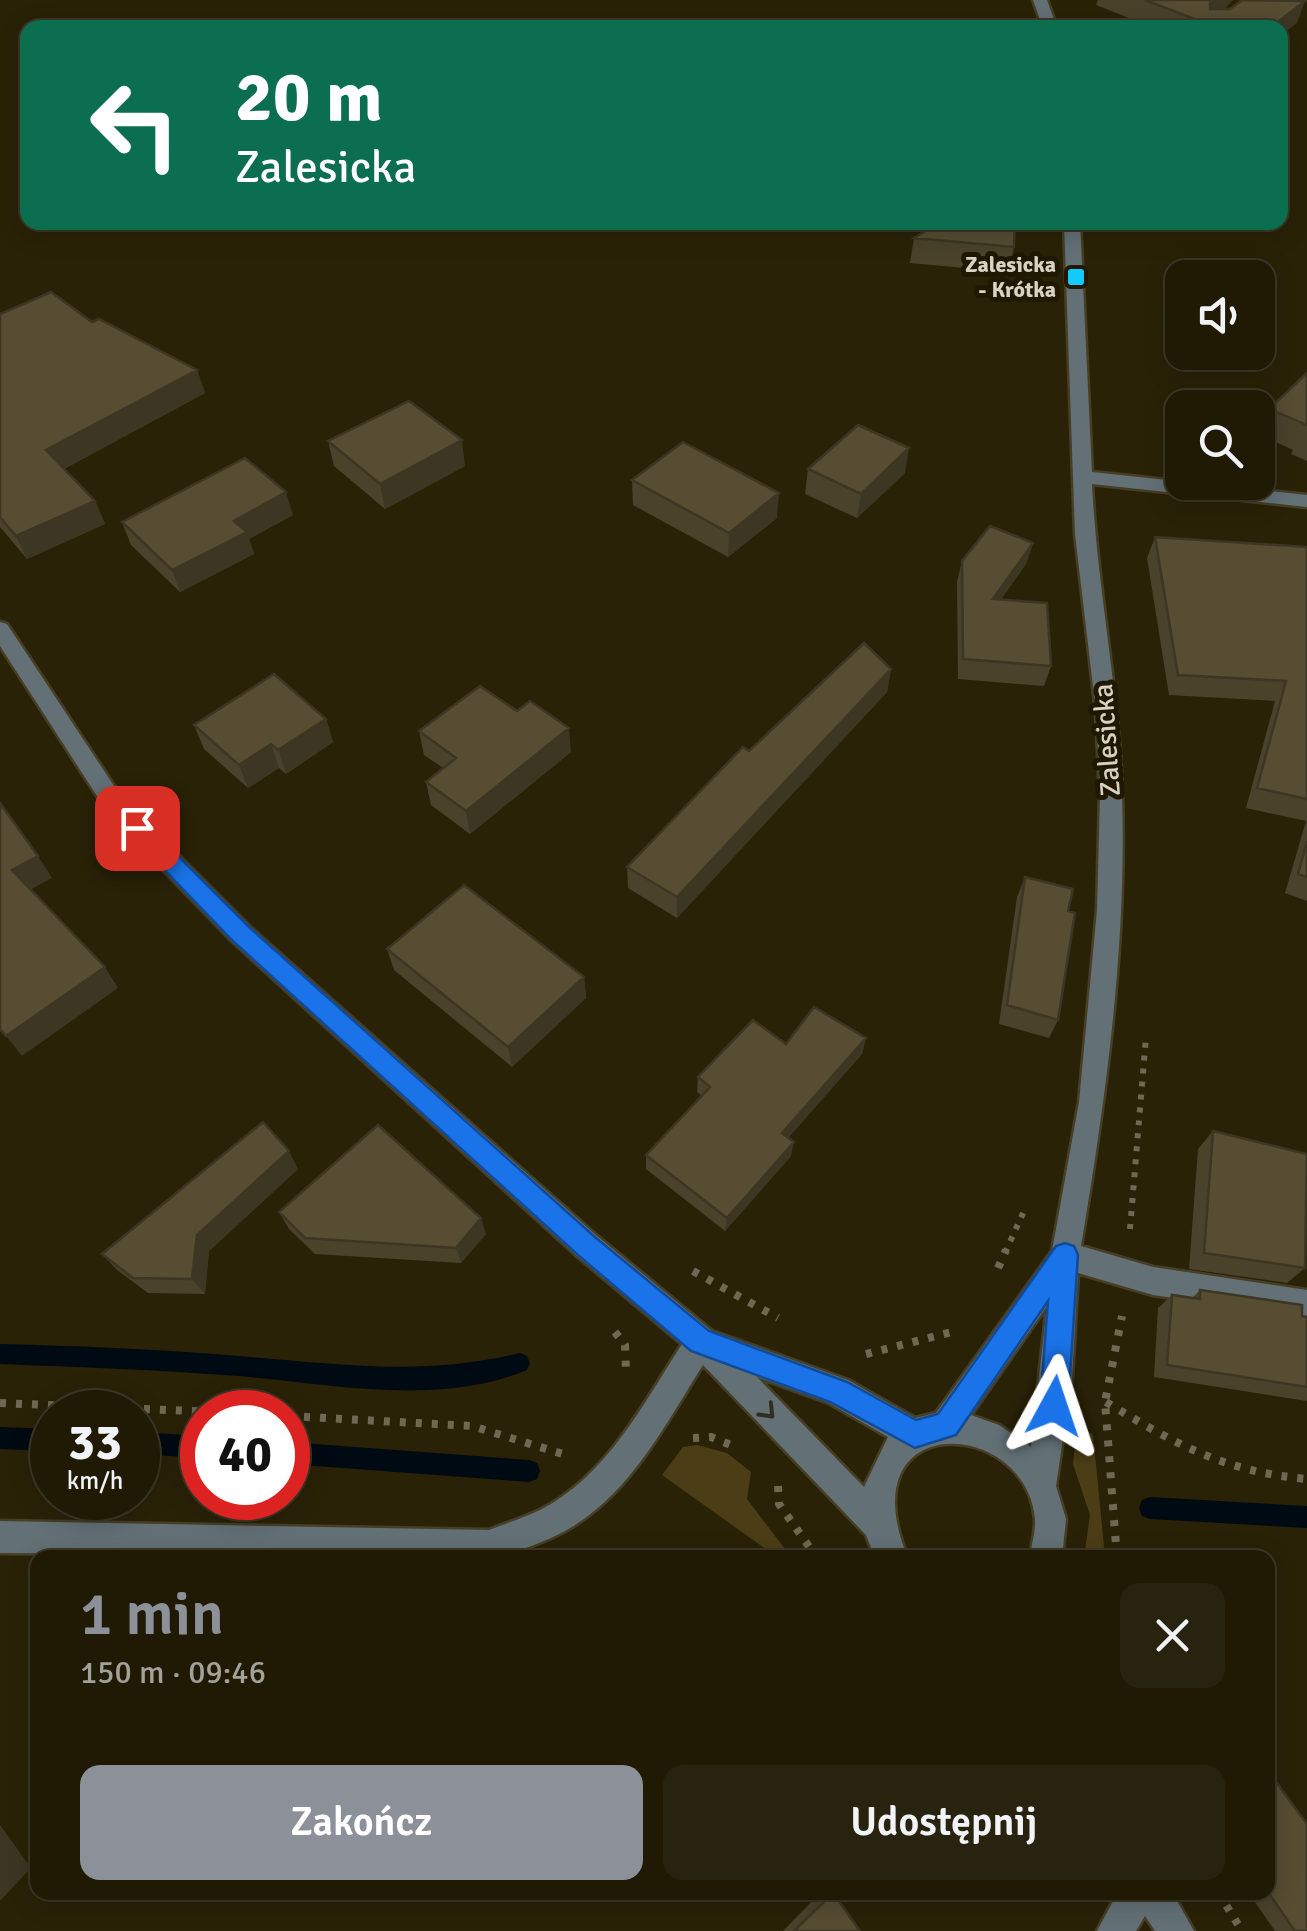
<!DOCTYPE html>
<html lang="pl">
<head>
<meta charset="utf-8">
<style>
  body { margin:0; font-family:Signika,sans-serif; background:#28230f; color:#f1f3f6; height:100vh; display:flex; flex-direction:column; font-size:38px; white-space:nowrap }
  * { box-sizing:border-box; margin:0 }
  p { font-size:32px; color:#a2a19a }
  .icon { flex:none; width:55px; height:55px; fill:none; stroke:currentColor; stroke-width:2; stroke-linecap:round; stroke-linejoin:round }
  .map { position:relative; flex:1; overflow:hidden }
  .side { position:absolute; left:30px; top:1550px; width:1245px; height:350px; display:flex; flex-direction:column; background:#201a05; border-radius:20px; box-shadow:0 5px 25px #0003,0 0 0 2px #3d3827 }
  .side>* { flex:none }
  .guide { position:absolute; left:20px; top:20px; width:1268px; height:210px; border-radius:20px; box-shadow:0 5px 25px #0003,0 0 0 2px #3d3827; background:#0b6e4f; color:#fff; overflow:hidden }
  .tools { position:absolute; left:1165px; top:260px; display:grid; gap:20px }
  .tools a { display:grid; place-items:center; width:110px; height:110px; border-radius:20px; background:#201a05; box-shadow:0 5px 25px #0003,0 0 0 2px #3d3827; font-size:50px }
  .speed { position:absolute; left:30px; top:1390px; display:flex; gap:20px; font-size:50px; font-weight:700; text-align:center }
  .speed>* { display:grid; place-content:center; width:130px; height:130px; border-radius:50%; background:#201a05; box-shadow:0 5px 25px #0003,0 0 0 2px #3d3827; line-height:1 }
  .speed small { font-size:25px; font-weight:400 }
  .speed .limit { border:15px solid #d22; background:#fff; color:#111 }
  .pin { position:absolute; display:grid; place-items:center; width:85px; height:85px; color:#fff; margin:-42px; border-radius:20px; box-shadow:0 5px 15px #0006 }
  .me { position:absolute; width:110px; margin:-55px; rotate:5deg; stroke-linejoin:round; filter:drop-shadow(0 0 8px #0008) }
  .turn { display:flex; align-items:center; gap:35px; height:210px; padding:0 50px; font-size:45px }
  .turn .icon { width:130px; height:130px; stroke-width:2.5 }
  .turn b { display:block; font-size:70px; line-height:85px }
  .round { display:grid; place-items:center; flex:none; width:105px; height:105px; border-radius:20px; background:#28230f }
  .overview { display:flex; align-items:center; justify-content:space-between; height:170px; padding:0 50px }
  h1 { font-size:60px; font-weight:600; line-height:75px; color:#8c9099 }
  .cta { display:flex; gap:20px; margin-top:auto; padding:20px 50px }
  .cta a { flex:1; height:115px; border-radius:20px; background:#8c9099; color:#fff; font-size:40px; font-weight:600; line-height:115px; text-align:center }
  .cta a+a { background:#28230f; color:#f1f3f6 }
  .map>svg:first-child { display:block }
  .green { fill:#4b3e16 }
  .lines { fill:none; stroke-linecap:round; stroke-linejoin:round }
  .stream { fill:#000a13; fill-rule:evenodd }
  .minor-casing { stroke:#463e25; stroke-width:5 }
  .path-far1 { stroke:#6f6852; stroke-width:6; stroke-dasharray:5 8; stroke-linecap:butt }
  .path { stroke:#6f6852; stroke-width:8; stroke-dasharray:6 10; stroke-linecap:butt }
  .minor { fill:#637177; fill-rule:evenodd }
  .wall { fill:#4a422b }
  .shaded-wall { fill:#3c3623 }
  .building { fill:#564d32; stroke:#3c3623; stroke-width:2.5 }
  .oneway { stroke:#312e1e }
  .route { fill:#1a73e8; stroke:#114b97; stroke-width:2.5 }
  .poi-dot { fill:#12cafb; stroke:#201801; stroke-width:4 }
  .labels { text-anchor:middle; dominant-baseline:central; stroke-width:10; stroke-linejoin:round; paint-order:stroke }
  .far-poi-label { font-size:22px; font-weight:bold; fill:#d7d2c3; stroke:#201801; text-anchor:end }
  .street-label { font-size:28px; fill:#d7d2c3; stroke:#201801 }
</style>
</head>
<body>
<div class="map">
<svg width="1307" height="1931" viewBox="0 0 1307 1931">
  <rect width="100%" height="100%" fill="#2a2207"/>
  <!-- green -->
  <path class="green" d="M1077,1427L1093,1434L1105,1557H1084L1090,1515L1073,1464Z
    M697,1445L727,1453L751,1472L747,1499L791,1557H777L662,1475L683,1447Z"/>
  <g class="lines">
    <!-- stream -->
    <path class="stream" d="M0,1344C79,1346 159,1349 238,1356C336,1364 423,1377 520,1353L527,1356L530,1363L527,1370C438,1407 331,1384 238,1376C159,1370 79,1367 0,1364Z
      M0,1427L52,1429V1451L0,1449Z
      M138,1432L202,1436V1458L138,1454Z
      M288,1442L529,1460L537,1463L540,1471L537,1479L529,1482L288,1464Z
      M1150,1497L1307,1506V1528L1150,1519L1142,1516L1139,1508L1142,1500Z"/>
    <defs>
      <path id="minor" d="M1033,0H1047L1057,28H1043Z
        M1064,222H1080L1092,472L1307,495V507L1092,484C1097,588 1119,690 1122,794C1127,945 1106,1097 1081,1246L1153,1267L1307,1290V1318L1153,1295L1078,1273L1072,1377L1056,1486L1066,1519L1062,1558H1030C1031,1545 1036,1531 1035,1519C1026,1417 846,1408 908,1558H875L866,1535L703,1365C665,1425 630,1495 565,1531C545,1542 522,1549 500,1558L0,1553V1521L489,1530C506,1523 524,1518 540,1510C607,1476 643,1404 682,1344L577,1256L232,941L108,813L0,646V622L7,624L124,801L250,927L597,1236L712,1331L848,1380L915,1418L936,1413L1052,1251L1079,1102L1097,910L1100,795L1096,712L1075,534ZM1047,1306L1031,1447L999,1425L971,1415ZM757,1377L829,1403L888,1437L864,1487Z
        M1118,1892H1172L1194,1931H1155L1145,1916L1136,1931H1097Z"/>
    </defs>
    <!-- minor casing -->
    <use href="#minor" class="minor-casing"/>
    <!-- path-far1 -->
    <path class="path-far1" d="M1130,1229L1146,1037
      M1005,1253L1024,1211"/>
    <!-- path -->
    <path class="path" d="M998,1268L1006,1250
      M693,1271L778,1318
      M615,1332L625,1345L626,1371
      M866,1354L956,1331
      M1106,1402C1175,1444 1225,1472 1307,1479
      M0,1403L215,1412
      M288,1416L472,1426L566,1455
      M693,1438L711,1437L733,1446
      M778,1486L779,1504L817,1558
      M1117,1558L1105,1402L1122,1316
      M1218,1892L1242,1931"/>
    <!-- minor -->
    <use href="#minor" class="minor"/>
  </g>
  <!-- wall -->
  <path class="wall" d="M1098,0H1233L1224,9L1297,23L1280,28H1154L1096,5Z
    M914,238L1014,247L1009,272L910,263Z
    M0,314L92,322L197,370L205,393L64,469L95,501L105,524L27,559L0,527Z
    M1307,373V461L1291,454L1293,450L1259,434L1269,409Z
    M328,441L465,466L385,509L334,466Z
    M808,469L905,473L857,518L805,494Z
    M632,480L777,518L728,557L633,505Z
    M293,515L249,539L254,554L180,592L131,545L122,522Z
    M1155,537L1307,547V901L1285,893L1306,821L1246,808L1275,701L1169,695L1147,558Z
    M1033,543L1026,564L1001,599L1051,666L1044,686L958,679L957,582L962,561Z
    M891,669L887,692L677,918L628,888L627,867L749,751Z
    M326,719L333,742L286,774L279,768L248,788L204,749L194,725Z
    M419,731L571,752L470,834L431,805L426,782L443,768L424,755Z
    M1025,877L1068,911L1058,1020L1049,1038L999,1024L1017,897Z
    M387,949L584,977L586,998L512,1067L394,970Z
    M866,1038L862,1054L788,1138L791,1156L725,1231L646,1169V1155L702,1096L697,1092L698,1077L786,1044Z
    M1213,1131L1305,1268L1287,1283L1189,1269L1198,1149Z
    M298,1169L209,1251L205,1294L148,1293L117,1270L102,1254Z
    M279,1212L486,1234L461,1263L315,1254L289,1229Z
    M1200,1290L1307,1317V1401L1154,1377L1158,1308L1172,1295L1192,1298Z
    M821,1892L833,1893L860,1931H783Z
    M1248,1892H1268L1307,1931H1275Z"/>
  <!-- shaded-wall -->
  <path class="shaded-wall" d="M1214,0H1233L1206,23L1210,3Z
    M1305,1L1297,23L1280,36V28H1270Z
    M197,370L205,393L56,473L46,450Z
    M462,440L465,466L385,509L380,484Z
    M909,448L905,473L857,518L861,494Z
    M286,492L293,515L249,539L254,554L180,592L172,570L234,521Z
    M779,493L777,518L728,557L729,533Z
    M95,501L105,524L27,559L16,536Z
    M1033,543L1026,564L987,619L993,599Z
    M891,669L887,692L677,918V897Z
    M326,719L333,742L286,774L278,750Z
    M569,728L571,752L470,834L466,811Z
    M271,744L279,768L248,788L239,765Z
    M38,856L52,878L26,892L12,870Z
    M105,967L118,988L22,1056L6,1036Z
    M584,977L586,998L512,1067L508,1047Z
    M866,1038L862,1054L779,1148L782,1133Z
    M794,1142L791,1156L725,1231L727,1218Z
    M289,1151L298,1169L209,1251L205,1294L192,1279L197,1235Z
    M481,1218L486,1234L461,1263L456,1248Z
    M0,1825L31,1868L0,1901Z"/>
  <!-- building -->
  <path class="building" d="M1145,0H1214L1210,3V9H1230L1242,0L1305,1L1270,28H1218Z
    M940,222H1015L1014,247L914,238Z
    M51,292L92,322L99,319L197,370L46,450L95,501L16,536L0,517V314Z
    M1307,373V425L1269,409Z
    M409,401L462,440L380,484L328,441Z
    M858,425L909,448L861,494L808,469Z
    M683,442L779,493L729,533L632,480Z
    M245,458L286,492L234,521L247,532L172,570L122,522Z
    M990,526L1033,543L993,599L1047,603L1051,666L963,659L962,561Z
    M1155,537L1307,547V799L1257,788L1286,681L1178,675Z
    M864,643L891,669L677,897L627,867L743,747L749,751Z
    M274,674L326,719L278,750L271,744L239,765L194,725Z
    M480,686L517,711L530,701L569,728L466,811L426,782L456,758L419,731Z
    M0,803L38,856L12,870L105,967L6,1036L0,1029Z
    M1307,841V877L1298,874Z
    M1025,877L1073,889L1068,911L1075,913L1058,1020L1007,1005Z
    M464,885L584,977L508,1047L387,949Z
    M814,1007L866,1038L782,1133L794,1142L727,1218L646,1155L710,1087L698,1077L753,1020L786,1044Z
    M263,1122L289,1151L197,1235L192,1279L133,1278L102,1254Z
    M378,1125L481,1218L456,1248L305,1238L279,1212Z
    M1213,1131L1307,1154L1305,1268L1204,1253Z
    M1200,1290L1302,1305V1316L1307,1317V1387L1167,1365L1172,1295L1200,1299Z
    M1268,1771L1307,1824V1931H1295L1268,1892Z
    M833,1893L860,1931H794Z"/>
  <!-- one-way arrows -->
  <defs><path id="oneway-chevron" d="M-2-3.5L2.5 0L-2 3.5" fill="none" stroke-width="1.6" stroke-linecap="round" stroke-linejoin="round" transform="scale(2.5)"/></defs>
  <use class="oneway" href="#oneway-chevron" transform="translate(768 1412) rotate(46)"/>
  <!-- route -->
  <path class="route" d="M137,819L144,822L249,927L596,1238L709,1331L847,1382L916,1420L938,1414L1056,1246L1065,1243L1074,1246L1078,1255L1068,1406L1064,1416L1054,1420L1044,1416L1040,1406L1048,1301L956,1435L915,1448L830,1402L691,1351L578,1255L233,941L129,833L126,828L129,822Z"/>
  <!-- markers -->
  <rect class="poi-dot" x="1066" y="267" width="20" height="20" rx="5"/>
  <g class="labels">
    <!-- far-poi labels -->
    <g class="far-poi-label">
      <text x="1056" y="264">Zalesicka<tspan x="1056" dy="25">- Krótka</tspan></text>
    </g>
    <!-- street labels -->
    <g class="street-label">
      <text transform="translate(1107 740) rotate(-94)">Zalesicka</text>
    </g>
  </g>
</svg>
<div class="tools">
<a><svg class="icon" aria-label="sound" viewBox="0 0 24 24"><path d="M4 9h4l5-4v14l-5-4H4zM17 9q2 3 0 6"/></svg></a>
<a><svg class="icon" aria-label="search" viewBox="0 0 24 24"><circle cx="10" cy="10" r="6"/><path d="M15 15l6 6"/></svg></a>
</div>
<div class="speed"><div>33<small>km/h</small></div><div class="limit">40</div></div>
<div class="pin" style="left:137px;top:828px;background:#d93025"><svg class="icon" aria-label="arrive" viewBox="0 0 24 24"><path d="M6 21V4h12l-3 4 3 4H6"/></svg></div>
<svg class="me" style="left:1054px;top:1406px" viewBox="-20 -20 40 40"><path d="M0-17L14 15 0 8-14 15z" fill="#1a73e8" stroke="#fff" stroke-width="4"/></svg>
<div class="guide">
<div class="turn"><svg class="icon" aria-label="left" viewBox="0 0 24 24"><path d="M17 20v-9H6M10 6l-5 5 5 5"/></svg><div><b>20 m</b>Zalesicka</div></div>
</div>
<section class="side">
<div class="overview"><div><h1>1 min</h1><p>150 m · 09:46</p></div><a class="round"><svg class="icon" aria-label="close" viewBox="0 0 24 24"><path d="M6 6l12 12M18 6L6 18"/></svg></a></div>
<div class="cta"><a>Zakończ</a><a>Udostępnij</a></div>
</section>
</div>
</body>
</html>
